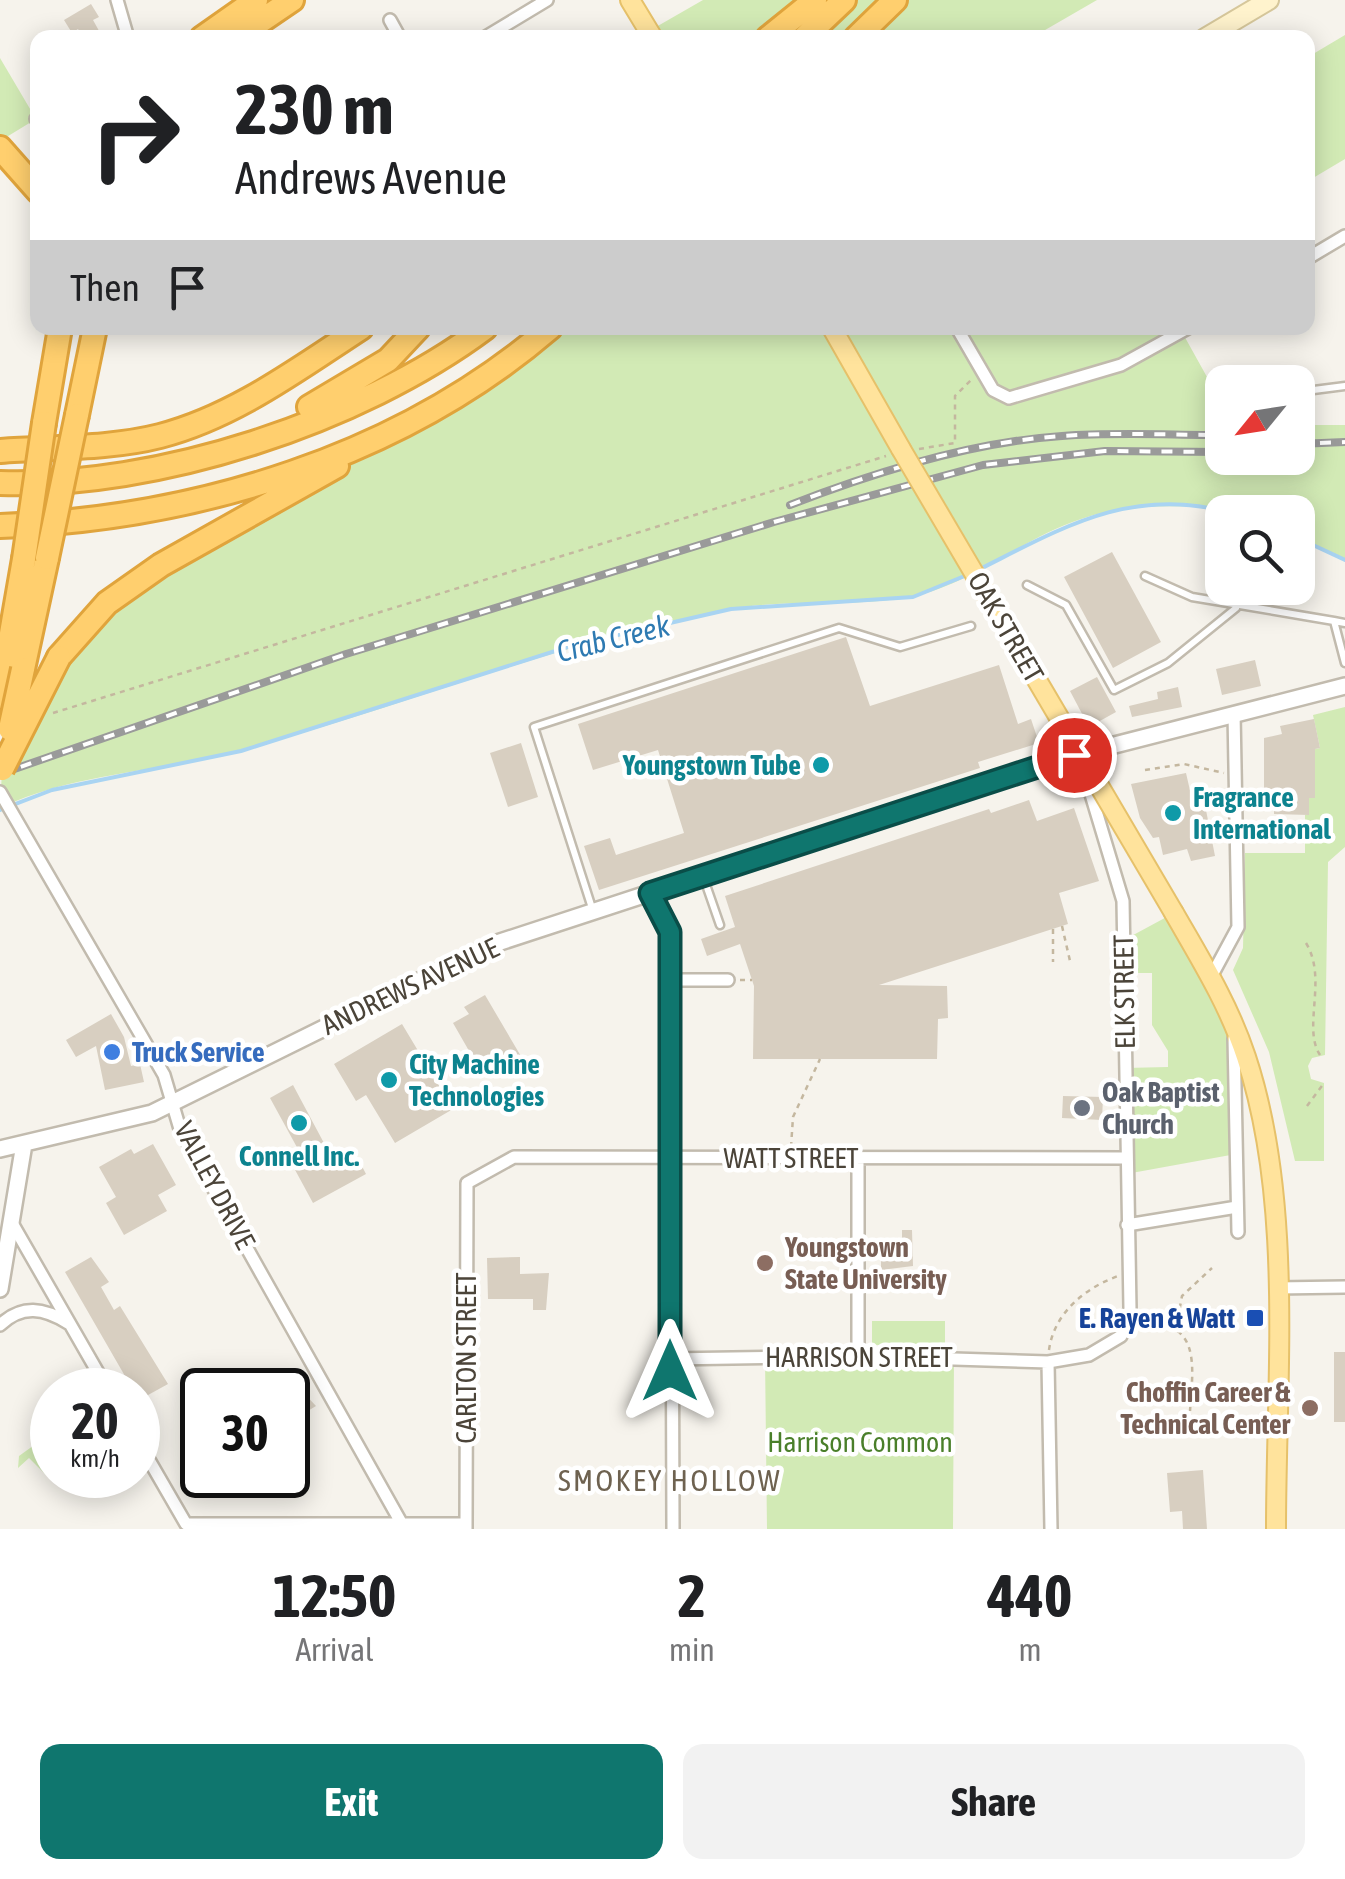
<!DOCTYPE html>
<html lang="en">
<head>
<meta charset="utf-8">
<style>
  body { margin:0; font-family:"Asap Condensed",sans-serif; background:#f2f2f2; color:#202124; height:100vh; display:flex; flex-direction:column; font-size:38px; white-space:nowrap }
  * { box-sizing:border-box; margin:0 }
  p { font-size:32px; color:#757577 }
  .icon { flex:none; width:55px; height:55px; fill:none; stroke:currentColor; stroke-width:2; stroke-linecap:round; stroke-linejoin:round }
  .map { position:relative; height:1529px; overflow:hidden }
  .details { display:flex; flex-direction:column; background:#fff; flex:1 }
  .details>* { flex:none }
  .hud { position:absolute; left:30px; top:30px; width:1285px; height:305px; border-radius:20px; box-shadow:0 5px 25px #0003; background:#fff; color:#202124; overflow:hidden }
  .needle { width:65px; rotate:240deg }
  .fabs { position:absolute; left:1205px; top:365px; display:grid; gap:20px }
  .fabs a { display:grid; place-items:center; width:110px; height:110px; border-radius:20px; background:#fff; box-shadow:0 5px 25px #0003; font-size:50px }
  .speed { position:absolute; left:30px; top:1368px; display:flex; gap:20px; font-size:50px; font-weight:700; text-align:center }
  .speed>* { display:grid; place-content:center; width:130px; height:130px; border-radius:50%; background:#fff; box-shadow:0 5px 25px #0003; line-height:1 }
  .speed small { font-size:25px; font-weight:400 }
  .speed .limit { border:5px solid #111; border-radius:15px; background:#fff; color:#111 }
  .pin { position:absolute; display:grid; place-items:center; width:85px; height:85px; color:#fff; margin:-42px; border:5px solid #fff; border-radius:50%; box-shadow:0 2px 10px #0007 }
  .me { position:absolute; width:110px; margin:-55px; rotate:0deg; stroke-linejoin:round; filter:drop-shadow(0 0 8px #0008) }
  .turn { display:flex; align-items:center; gap:35px; height:210px; padding:0 40px; font-size:45px }
  .turn .icon { width:130px; height:130px; stroke-width:2.5 }
  .turn b { display:block; font-size:70px; line-height:85px }
  .then { display:flex; align-items:center; height:95px; padding:0 40px; background:#0003; gap:20px; font-size:38px }
  .eta { display:flex; justify-content:space-evenly; align-items:center; height:170px; text-align:center }
  .eta b { font-size:60px; font-weight:700; line-height:70px }
  .button { display:flex; gap:20px; margin-top:auto; padding:20px 40px }
  .button a { flex:1; height:115px; border-radius:20px; background:#0f766e; color:#fff; font-size:40px; font-weight:700; line-height:115px; text-align:center }
  .button a+a { background:#f2f2f2; color:#202124 }
  .map>svg:first-child { display:block }
  .green { fill:#d2eab5 }
  .lines { fill:none; stroke-linecap:round; stroke-linejoin:round }
  .stream { stroke:#a9d4f2; stroke-width:4 }
  .building { fill:#d8cfc1 }
  .service-casing { stroke:#c2bbae; stroke-width:11 }
  .minor-casing { stroke:#c2bbae; stroke-width:16 }
  .tertiary-casing { stroke:#c2bbae; stroke-width:20 }
  .secondary-casing { stroke:#d6c79b; stroke-width:22 }
  .primary-casing { stroke:#e6c16a; stroke-width:22 }
  .motorway-casing { stroke:#e0a43c; stroke-width:28 }
  .path { stroke:#c4b79f; stroke-width:2.5; stroke-dasharray:5 5; stroke-linecap:butt }
  .service { stroke:#fff; stroke-width:6 }
  .minor { stroke:#fff; stroke-width:11 }
  .tertiary { stroke:#fff; stroke-width:15 }
  .secondary { stroke:#fff3cd; stroke-width:18 }
  .primary { stroke:#ffe39c; stroke-width:18 }
  .motorway { stroke:#ffcf6e; stroke-width:22 }
  .rail-casing { stroke:#9a9a9a; stroke-width:8 }
  .rail { stroke:#fff; stroke-width:4; stroke-dasharray:11; stroke-linecap:butt }
  .primary-bridge-casing { stroke:#e6c16a; stroke-width:22; stroke-linecap:butt }
  .motorway-bridge-casing { stroke:#e0a43c; stroke-width:28; stroke-linecap:butt }
  .primary-bridge { stroke:#ffe39c; stroke-width:18 }
  .motorway-bridge { stroke:#ffcf6e; stroke-width:22 }
  .route-casing { stroke:#0a4d48; stroke-width:25 }
  .route { stroke:#0f766e; stroke-width:18 }
  .culture-dot { fill:#0f9aa8; stroke:#fff; stroke-width:4 }
  .shop-dot { fill:#3f7fe0; stroke:#fff; stroke-width:4 }
  .worship-dot { fill:#6b7280; stroke:#fff; stroke-width:4 }
  .education-dot { fill:#8d6e63; stroke:#fff; stroke-width:4 }
  .transit-dot { fill:#1a4fb4; stroke:#fff; stroke-width:4 }
  .labels { text-anchor:middle; dominant-baseline:central; stroke-width:9; stroke-linejoin:round; paint-order:stroke }
  .street-label { font-size:28px; fill:#4b4439; stroke:#fff }
  .culture-label { font-size:28px; font-weight:bold; fill:#0d838f; stroke:#fff; text-anchor:start }
  .shop-label { font-size:28px; font-weight:bold; fill:#366cbe; stroke:#fff; text-anchor:start }
  .worship-label { font-size:28px; font-weight:bold; fill:#5b616d; stroke:#fff; text-anchor:start }
  .education-label { font-size:28px; font-weight:bold; fill:#785e54; stroke:#fff; text-anchor:start }
  .transit-label { font-size:28px; font-weight:bold; fill:#164399; stroke:#fff; text-anchor:end }
  .park-label { font-size:28px; fill:#4a7f2a; stroke:#fff }
  .water-label { font-size:30px; font-style:italic; fill:#2e7ab2; stroke:#fff }
  .neighbourhood-label { font-size:30px; letter-spacing:2.5px; fill:#6e6250; stroke:#fff }
</style>
</head>
<body>
<div class="map">
<svg width="1345" height="1529" viewBox="0 0 1345 1529">
  <rect width="100%" height="100%" fill="#f6f3ec"/>
  <!-- green -->
  <path class="green" d="M703,0H1097L1033,37L653,38L649,31Z
    M1345,35V159L1308,181V57Z
    M0,58L36,119L0,141Z
    M550,328H1188L1182,332L1222,404V458H1298V425H1345V560L1298,538V512C1225,512 1151,495 1081,519C1022,538 972,585 910,597C851,608 790,598 730,609C562,641 408,705 244,750C170,770 87,772 16,801C5,805 11,807 0,812L2,769L28,712L107,603Z
    M1345,707V847L1328,862L1325,1055L1312,1058L1308,1066L1311,1079L1324,1083V1161H1295L1269,1052L1233,970L1243,948L1245,853H1305V815L1309,814V798L1315,797V749L1320,748L1313,715Z
    M1174,913L1229,1012L1236,1154L1126,1174L1125,1068L1168,1067V1051L1152,1025V973H1125L1124,940Z
    M872,1321H945V1345H872Z
    M765,1357H954L953,1529H767Z
    M52,1417V1475H91L84,1482L50,1479L29,1458L18,1468L19,1456L37,1443Z"/>
  <g class="lines">
    <!-- stream -->
    <path class="stream" d="M1298,538L1345,560
      M980,569C1062,528 1131,486 1228,512
      M0,810L52,790L241,751L574,645L731,609L913,597L967,575"/>
  </g>
  <!-- building -->
  <path class="building" d="M91,4L99,17L93,20L103,38H83L78,29L72,33L64,20Z
    M1112,552L1161,642L1113,668L1064,577Z
    M846,637L870,706L999,665L1018,724L1031,719L1039,743L978,762L980,768L599,890L584,846L610,838L616,855L684,833L658,750L593,770L578,724Z
    M1255,660L1261,686L1222,695L1216,669Z
    M1097,677L1116,712L1089,727L1070,691Z
    M1178,687L1182,707L1132,717L1129,706L1158,699L1157,692Z
    M1314,719L1320,748L1315,749V798H1309V815L1274,814V798H1264V738L1282,734L1280,726Z
    M521,743L538,797L508,807L490,753Z
    M1186,773L1194,808L1205,805L1215,856L1191,861L1187,849L1163,855L1159,837L1153,838L1140,818L1131,784Z
    M1029,800L1037,821L1074,808L1099,881L1059,893L1068,924L879,985L947,986L948,1018L938,1019L937,1059H753L754,986L740,944L707,956L701,939L735,927L725,896L989,809L991,813Z
    M485,995L522,1058L500,1070L495,1062L480,1070L453,1023L469,1014L464,1007Z
    M111,1014L124,1037L131,1066L140,1064L144,1082L105,1090L96,1046L76,1057L66,1040Z
    M402,1024L453,1109L395,1143L366,1095L356,1101L334,1064Z
    M293,1085L333,1160L353,1149L366,1174L313,1203L294,1168L305,1162L270,1098Z
    M1063,1096L1103,1097L1102,1120L1062,1118Z
    M153,1144L176,1185L158,1195L167,1211L124,1235L106,1203L116,1197L99,1167L131,1149L134,1154Z
    M902,1230H912L913,1266L881,1270V1258L902,1257Z
    M91,1257L109,1282L101,1287L114,1310L120,1306L168,1384L139,1400L138,1390H133L65,1272Z
    M520,1257V1274L549,1273L546,1310H533V1299H488L487,1258Z
    M1334,1352H1345V1422H1334Z
    M300,1389L316,1406L288,1423V1396Z
    M1203,1470L1207,1529H1183L1182,1511L1170,1512L1167,1473Z"/>
  <g class="lines">
    <defs>
      <path id="service" d="M1298,392L1345,386
        M1145,576L1192,597L1334,621
        M1027,585L1066,605L1114,690L1168,663L1236,608
        M1345,623L1334,621L1345,663
        M704,879L720,925
        M592,908L534,727L839,628L900,647L971,626"/>
      <path id="minor" d="M117,0L128,38
        M390,20L400,38
        M484,38L547,0
        M36,119H38
        M1308,258L1345,236
        M957,328L993,390L1009,398L1121,365L1188,328
        M0,792L164,1075L180,1129L403,1526
        M651,893L671,932L673,1529
        M1211,977L1238,927L1234,713
        M672,980H728
        M1234,1038L1238,1232
        M12,1223L108,1390
        M1127,1225L1237,1207
        M1276,1288L1345,1287
        M0,1325C22,1304 44,1308 68,1323
        M858,1356V1159
        M670,1359L858,1356L1048,1362L1089,1355L1121,1336L1130,1309L1123,901L1084,771
        M1048,1362L1051,1529
        M138,1441L186,1524H466
        M466,1529L467,1183L514,1157L1126,1158"/>
      <path id="tertiary" d="M0,1149L152,1113L494,944L1056,760L1345,686
        M0,1289L24,1144"/>
      <path id="secondary" d="M1205,38L1269,0"/>
      <path id="primary" d="M630,0L653,38
        M832,328L901,449
        M1174,913C1201,960 1229,1005 1246,1057C1294,1202 1276,1378 1276,1529"/>
      <path id="motorway" d="M202,38L256,0
        M236,38L292,0
        M768,38L815,0
        M804,38L844,0
        M856,38L895,0
        M0,148L38,191
        M309,407L388,360L418,328
        M77,415L95,328
        M44,423L60,328
        M0,451C52,447 109,449 160,436C234,417 298,369 361,328
        M0,483C157,488 359,422 485,328
        M0,526C196,519 400,457 550,328
        M59,657L107,603L161,565L337,466
        M23,669L47,558
        M0,697L24,559"/>
    </defs>
    <!-- service casing -->
    <use href="#service" class="service-casing"/>
    <!-- minor casing -->
    <use href="#minor" class="minor-casing"/>
    <!-- tertiary casing -->
    <use href="#tertiary" class="tertiary-casing"/>
    <!-- secondary casing -->
    <use href="#secondary" class="secondary-casing"/>
    <!-- primary casing -->
    <use href="#primary" class="primary-casing"/>
    <!-- motorway casing -->
    <use href="#motorway" class="motorway-casing"/>
    <!-- path -->
    <path class="path" d="M919,449L955,443V396L971,380
      M53,713L886,456
      M1145,770L1184,764L1224,773
      M1062,926L1070,961
      M1053,929V962
      M1306,943C1328,979 1302,1028 1320,1055
      M740,980H752
      M1307,1106L1324,1083
      M791,1147L793,1117L820,1059
      M1139,1324C1202,1318 1193,1366 1190,1411
      M1176,1328L1182,1296L1212,1268
      M1049,1350C1054,1313 1085,1288 1118,1276"/>
    <!-- service -->
    <use href="#service" class="service"/>
    <!-- minor -->
    <use href="#minor" class="minor"/>
    <!-- tertiary -->
    <use href="#tertiary" class="tertiary"/>
    <!-- secondary -->
    <use href="#secondary" class="secondary"/>
    <!-- primary -->
    <use href="#primary" class="primary"/>
    <!-- motorway -->
    <use href="#motorway" class="motorway"/>
    <defs>
      <path id="rail" d="M1298,444L1345,442
        M790,505C875,472 970,442 1062,436C1115,432 1169,435 1222,435
        M0,774L346,654L774,522L983,465L1105,451L1222,452"/>
    </defs>
    <!-- rail casing -->
    <use href="#rail" class="rail-casing"/>
    <!-- rail -->
    <use href="#rail" class="rail"/>
    <defs>
      <path id="primary-bridge" d="M901,449L1174,913"/>
      <path id="motorway-bridge" d="M47,558L77,415
        M24,559L44,423
        M10,729L23,669
        M2,769L59,657"/>
    </defs>
    <!-- primary-bridge casing -->
    <use href="#primary-bridge" class="primary-bridge-casing"/>
    <!-- motorway-bridge casing -->
    <use href="#motorway-bridge" class="motorway-bridge-casing"/>
    <!-- primary-bridge -->
    <use href="#primary-bridge" class="primary-bridge"/>
    <!-- motorway-bridge -->
    <use href="#motorway-bridge" class="motorway-bridge"/>
  </g>
  <g class="lines">
    <defs>
      <path id="route" d="M670,1371V932L650,893L1074,755"/>
    </defs>
    <!-- route casing -->
    <use href="#route" class="route-casing"/>
    <!-- route -->
    <use href="#route" class="route"/>
  </g>
  <!-- markers -->
  <g class="culture-dot">
    <circle cx="821" cy="765" r="10"/>
    <circle cx="1173" cy="813" r="10"/>
    <circle cx="389" cy="1080" r="10"/>
    <circle cx="299" cy="1123" r="10"/>
  </g>
  <circle class="shop-dot" cx="112" cy="1052" r="10"/>
  <circle class="worship-dot" cx="1082" cy="1108" r="10"/>
  <g class="education-dot">
    <circle cx="765" cy="1263" r="10"/>
    <circle cx="1310" cy="1408" r="10"/>
  </g>
  <rect class="transit-dot" x="1245" y="1308" width="20" height="20" rx="5"/>
  <g class="labels">
    <!-- street labels -->
    <g class="street-label">
      <text transform="translate(1006 627) rotate(60)">OAK STREET</text>
      <text transform="translate(410 986) rotate(-25)">ANDREWS AVENUE</text>
      <text transform="translate(1124 992) rotate(-91)">ELK STREET</text>
      <text x="791" y="1158">WATT STREET</text>
      <text transform="translate(215 1185) rotate(62)">VALLEY DRIVE</text>
      <text x="859" y="1357">HARRISON STREET</text>
      <text transform="translate(466 1358) rotate(-90)">CARLTON STREET</text>
    </g>
    <!-- culture labels -->
    <g class="culture-label">
      <text x="801" y="765" text-anchor="end">Youngstown Tube</text>
      <text x="1193" y="797">Fragrance<tspan x="1193" dy="32">International</tspan></text>
      <text x="409" y="1064">City Machine<tspan x="409" dy="32">Technologies</tspan></text>
      <text x="299" y="1156" text-anchor="middle">Connell Inc.</text>
    </g>
    <!-- shop labels -->
    <g class="shop-label">
      <text x="132" y="1052">Truck Service</text>
    </g>
    <!-- worship labels -->
    <g class="worship-label">
      <text x="1102" y="1092">Oak Baptist<tspan x="1102" dy="32">Church</tspan></text>
    </g>
    <!-- education labels -->
    <g class="education-label">
      <text x="785" y="1247">Youngstown<tspan x="785" dy="32">State University</tspan></text>
      <text x="1290" y="1392" text-anchor="end">Choffin Career &amp;<tspan x="1290" dy="32">Technical Center</tspan></text>
    </g>
    <!-- transit labels -->
    <g class="transit-label">
      <text x="1235" y="1318">E. Rayen &amp; Watt</text>
    </g>
    <!-- park labels -->
    <g class="park-label">
      <text x="860" y="1442">Harrison Common</text>
    </g>
    <!-- water labels -->
    <g class="water-label">
      <text transform="translate(613 638) rotate(-14)">Crab Creek</text>
    </g>
    <!-- neighbourhood labels -->
    <g class="neighbourhood-label">
      <text x="670" y="1480">SMOKEY HOLLOW</text>
    </g>
  </g>
</svg>
<div class="fabs">
<a><svg class="needle" viewBox="-14 -14 28 28"><path d="M0-13l5 13h-10z" fill="#e53935"/><path d="M0 13l5-13h-10z" fill="#757577"/></svg></a>
<a><svg class="icon" aria-label="search" viewBox="0 0 24 24"><circle cx="10" cy="10" r="6"/><path d="M15 15l6 6"/></svg></a>
</div>
<div class="speed"><div>20<small>km/h</small></div><div class="limit">30</div></div>
<div class="pin" style="left:1074px;top:755px;background:#d93025"><svg class="icon" aria-label="arrive" viewBox="0 0 24 24"><path d="M6 21V4h12l-3 4 3 4H6"/></svg></div>
<svg class="me" style="left:670px;top:1371px" viewBox="-20 -20 40 40"><path d="M0-17L14 15 0 8-14 15z" fill="#0f766e" stroke="#fff" stroke-width="4"/></svg>
<div class="hud">
<div class="turn"><svg class="icon" aria-label="right" viewBox="0 0 24 24"><path d="M7 20v-9h11M14 6l5 5-5 5"/></svg><div><b>230 m</b>Andrews Avenue</div></div>
<div class="then">Then<svg class="icon" aria-label="arrive" viewBox="0 0 24 24"><path d="M6 21V4h12l-3 4 3 4H6"/></svg></div>
</div>
</div>
<section class="details">
<div class="eta">
<div><b>12:50</b><p>Arrival</p></div>
<div><b>2</b><p>min</p></div>
<div><b>440</b><p>m</p></div>
</div>
<div class="button"><a>Exit</a><a>Share</a></div>
</section>
</body>
</html>
